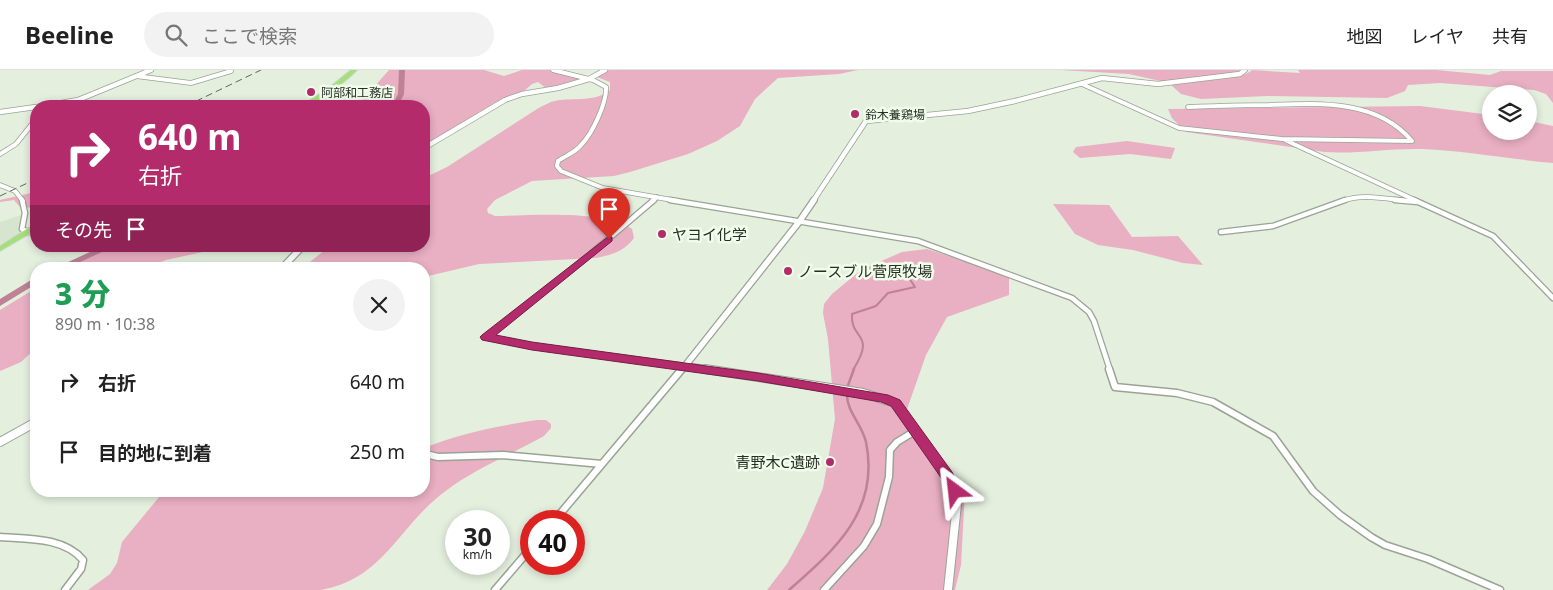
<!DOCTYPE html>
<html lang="ja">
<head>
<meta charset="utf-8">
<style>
  body { margin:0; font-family:"Noto Sans","Noto Sans JP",sans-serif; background:#f2f2f2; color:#222; height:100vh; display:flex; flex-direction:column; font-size:19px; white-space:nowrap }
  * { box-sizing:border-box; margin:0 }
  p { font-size:16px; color:#767676 }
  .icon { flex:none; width:28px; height:28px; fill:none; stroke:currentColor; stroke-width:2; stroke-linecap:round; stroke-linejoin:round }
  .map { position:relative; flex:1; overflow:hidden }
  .drawer { position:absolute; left:30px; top:192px; width:400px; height:235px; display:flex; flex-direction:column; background:#fff; border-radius:20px; box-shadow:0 2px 8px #0003 }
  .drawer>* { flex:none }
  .guide { position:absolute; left:30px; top:30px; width:400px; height:152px; border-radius:20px; box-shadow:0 2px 8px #0003; background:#b42b6b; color:#fff; overflow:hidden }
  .tools { position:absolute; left:1482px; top:15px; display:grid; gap:10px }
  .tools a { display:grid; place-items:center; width:55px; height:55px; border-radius:50%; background:#fff; box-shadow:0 2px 8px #0003; font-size:25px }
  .speed { position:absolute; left:445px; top:440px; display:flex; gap:10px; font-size:25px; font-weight:700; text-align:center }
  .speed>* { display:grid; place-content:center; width:65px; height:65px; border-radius:50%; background:#fff; box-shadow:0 2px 8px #0003; line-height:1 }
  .speed small { font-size:12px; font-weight:400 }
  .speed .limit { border:8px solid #d22; background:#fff; color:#111 }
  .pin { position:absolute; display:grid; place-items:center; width:42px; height:42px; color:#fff; margin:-51px -21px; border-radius:50% 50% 50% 0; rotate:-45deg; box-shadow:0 0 5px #0007 }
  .pin .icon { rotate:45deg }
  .me { position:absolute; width:55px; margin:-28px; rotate:330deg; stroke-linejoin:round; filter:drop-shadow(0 0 4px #0008) }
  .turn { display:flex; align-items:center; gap:18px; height:105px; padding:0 25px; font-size:22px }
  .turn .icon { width:65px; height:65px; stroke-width:2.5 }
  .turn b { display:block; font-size:35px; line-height:42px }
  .then { display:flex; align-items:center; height:48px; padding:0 25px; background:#0003; gap:10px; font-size:19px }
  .round { display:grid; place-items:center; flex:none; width:52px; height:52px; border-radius:26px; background:#f2f2f2 }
  .head { display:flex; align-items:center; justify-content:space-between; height:85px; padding:0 25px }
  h1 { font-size:30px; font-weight:800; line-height:38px; color:#1e9e55 }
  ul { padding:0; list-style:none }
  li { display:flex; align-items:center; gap:15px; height:70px; padding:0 25px }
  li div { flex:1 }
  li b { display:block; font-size:19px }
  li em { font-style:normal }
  header { display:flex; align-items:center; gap:30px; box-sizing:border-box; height:70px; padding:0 25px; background:#fff; border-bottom:1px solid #e0e0e0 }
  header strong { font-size:24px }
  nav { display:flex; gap:28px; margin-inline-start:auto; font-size:18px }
  .search { width:350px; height:45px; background:#f2f2f2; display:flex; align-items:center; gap:12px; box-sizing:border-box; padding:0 18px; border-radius:28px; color:#767676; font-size:19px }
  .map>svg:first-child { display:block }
  .built { fill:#d6e6ce }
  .green { fill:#e9afc2 }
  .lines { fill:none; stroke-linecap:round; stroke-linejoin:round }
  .stream-far1 { stroke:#be8195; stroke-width:2 }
  .stream { stroke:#be8195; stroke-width:2.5 }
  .river { fill:#be8195; fill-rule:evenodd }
  .minor-far2-casing { stroke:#99a494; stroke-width:5.5 }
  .minor-far1-casing { stroke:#99a494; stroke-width:7 }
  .minor-casing { stroke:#99a494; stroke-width:9 }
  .tertiary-far2-casing { stroke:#99a494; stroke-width:6 }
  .tertiary-far1-casing { stroke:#99a494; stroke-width:8 }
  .tertiary-casing { stroke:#99a494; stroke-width:10 }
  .trunk-casing { stroke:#d4d5d4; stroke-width:2 }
  .minor-far2 { stroke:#fff; stroke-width:4 }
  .minor-far1 { stroke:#fff; stroke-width:4.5 }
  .minor { stroke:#fff; stroke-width:6 }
  .tertiary-far2 { stroke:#fff; stroke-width:4.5 }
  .tertiary-far1 { stroke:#fff; stroke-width:5.5 }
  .tertiary { stroke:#fff; stroke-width:8 }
  .trunk { fill:#a3df7b; fill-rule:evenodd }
  .rail { stroke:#60675d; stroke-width:1; stroke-dasharray:7 4; stroke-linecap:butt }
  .route { fill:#b42b6b; stroke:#751c46 }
  .poi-dot { fill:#b42b6b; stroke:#f1fdeb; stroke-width:2 }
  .labels { text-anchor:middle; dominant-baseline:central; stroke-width:5; stroke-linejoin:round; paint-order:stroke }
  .far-poi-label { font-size:12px; fill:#282d26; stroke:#f1fdeb; text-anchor:start }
  .poi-label { font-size:15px; fill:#282d26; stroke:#f1fdeb; text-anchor:start }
</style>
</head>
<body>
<header>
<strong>Beeline</strong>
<div class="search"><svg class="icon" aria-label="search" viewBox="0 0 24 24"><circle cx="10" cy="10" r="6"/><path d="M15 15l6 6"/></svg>ここで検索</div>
<nav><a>地図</a><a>レイヤ</a><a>共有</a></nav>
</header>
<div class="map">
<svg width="1553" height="520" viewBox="0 0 1553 520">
  <rect width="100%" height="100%" fill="#e4efde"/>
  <!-- built -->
  <path class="built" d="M21,145L19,164L0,174V152Z"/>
  <!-- green -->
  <path class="green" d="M389,0H484L504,6L522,0H553L580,9L546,18L538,12L532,14L523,22L494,33L424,77V36H357Z
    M609,0H858L839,4L778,8L755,29L740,56L717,71L688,84L630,102L614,106L532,111L495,130L487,139L488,143L495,146C530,146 603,139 632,159L634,168C624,182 611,185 595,188L479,194L424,207V199H301L330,176H424V108L447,97L537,39C541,37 546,34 551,32C571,26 593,34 610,20V12L597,7Z
    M1061,0H1244L1204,8L1165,12L1129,4Z
    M1252,0L1300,3L1298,0H1436L1490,5L1501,1H1553V33L1546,24L1534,20L1440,13L1408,15L1405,21L1387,28L1267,26L1201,29L1181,24L1170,14C1187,11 1244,10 1252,0Z
    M1420,36L1491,45V61H1529V51L1553,56V93C1509,89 1466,81 1422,79C1390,78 1358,84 1325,82L1186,62L1172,48L1168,39Z
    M1127,71L1175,78L1171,89L1130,84L1080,88L1073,82L1076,77Z
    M31,123H36V138L20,137L14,130L0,132V130Z
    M1053,134L1109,135L1132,167L1178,166L1203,195L1183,193L1133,180L1098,175L1075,164Z
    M104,176H230L166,190L140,199H67Z
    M927,179L1009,206V225L947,247L926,285L906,342L965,420L961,495L955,520H767L787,494L805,461L823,418L835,349L828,269L823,243L824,234L832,224L861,200L902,182Z
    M36,218V278L21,292L0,301V240Z
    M537,350H546L551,354V358L544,366C512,384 476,398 447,420C398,455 386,508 321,520H88L110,504L117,493L122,472L164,421H424V378C461,363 498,356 537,350Z"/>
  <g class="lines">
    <!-- stream-far1 -->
    <path class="stream-far1" d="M853,300C877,262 850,271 852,244L876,236L888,223L915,217L907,205"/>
    <!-- stream -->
    <path class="stream" d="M847,318L854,299
      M789,520C836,479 880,440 866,372C862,354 846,341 847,323"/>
    <!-- river -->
    <path class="river" d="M399,0H405L404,24L398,36H392L398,24Z
      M103,176H115L65,199H53Z
      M36,207V214L0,236V229Z"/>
    <defs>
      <path id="minor-far2" d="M553,0L593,10L606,17C607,33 592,64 581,75C576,82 565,86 558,91L557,96L561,101L603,118L678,131
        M136,6L191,13L231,1L229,0
        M1082,14L1179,58L1282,69L1412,71C1377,29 1318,33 1269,35C1242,35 1215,36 1188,37
        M59,36L70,32
        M1285,70L1417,131
        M0,84L16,74L36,49
        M0,115L15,121L23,131
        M652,131L657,127
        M1342,131C1363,123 1386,129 1407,131"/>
      <path id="minor-far1" d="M22,130L25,143L22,159L28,162
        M654,130L581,192L486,267L533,276L685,296
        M670,130L918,171L1072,228L1089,242L1094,251L1110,300
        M1395,130L1418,132
        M1414,130L1493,166L1553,228
        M1221,162L1273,156L1345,130
        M681,300L685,296"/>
      <path id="minor" d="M1109,299L1115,317L1177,323L1213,332L1273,366L1313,421L1340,445L1371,467L1385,475L1428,489L1500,520
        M426,384L438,387L503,385L602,394
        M554,451L682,299
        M0,467C27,469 64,467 83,490L81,499L65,520
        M495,520L531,478
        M824,520L864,476L877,454L889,407L890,380L897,372L915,361"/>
      <path id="tertiary-far2" d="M44,36L78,30L151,0
        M0,42L36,37
        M424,78L505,30L522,24L558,18L589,9L605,0
        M813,131L866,51L968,41L1015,31L1102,8L1158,14L1240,4L1245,0"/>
      <path id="tertiary-far1" d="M290,176L300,179
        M281,199L303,176
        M713,300L685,296L799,152L814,130"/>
      <path id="tertiary" d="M705,299L863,323L895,333L941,395L954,422L957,434L948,520
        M0,372L36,352"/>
      <path id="trunk" d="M351,0H357C346,11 316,36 301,36L330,17Z
        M33,155H36V160L0,181V176Z"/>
    </defs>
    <!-- minor-far2 casing -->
    <use href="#minor-far2" class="minor-far2-casing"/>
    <!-- minor-far1 casing -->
    <use href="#minor-far1" class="minor-far1-casing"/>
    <!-- minor casing -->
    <use href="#minor" class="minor-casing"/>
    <!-- tertiary-far2 casing -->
    <use href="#tertiary-far2" class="tertiary-far2-casing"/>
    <!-- tertiary-far1 casing -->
    <use href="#tertiary-far1" class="tertiary-far1-casing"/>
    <!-- tertiary casing -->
    <use href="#tertiary" class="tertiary-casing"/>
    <!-- trunk casing -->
    <use href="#trunk" class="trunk-casing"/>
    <!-- minor-far2 -->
    <use href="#minor-far2" class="minor-far2"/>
    <!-- minor-far1 -->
    <use href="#minor-far1" class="minor-far1"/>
    <!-- minor -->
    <use href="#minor" class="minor"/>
    <!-- tertiary-far2 -->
    <use href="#tertiary-far2" class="tertiary-far2"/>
    <!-- tertiary-far1 -->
    <use href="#tertiary-far1" class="tertiary-far1"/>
    <!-- tertiary -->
    <use href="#tertiary" class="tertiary"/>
    <!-- trunk -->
    <use href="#trunk" class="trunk"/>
    <!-- rail -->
    <path class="rail" d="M186,36L261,0
      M0,126L36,109"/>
  </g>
  <!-- route -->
  <path class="route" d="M609,166L612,167V171L496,265L532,272L758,303L888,325L900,330L952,402L962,421L960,425L955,427L950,425L942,409L891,336L881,332L758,311L532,280L482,270L480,267L482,265Z"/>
  <!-- markers -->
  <g class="poi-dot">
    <circle cx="311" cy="22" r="5"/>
    <circle cx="855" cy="44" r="5"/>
    <circle cx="662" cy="164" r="5"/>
    <circle cx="788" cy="201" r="5"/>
    <circle cx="830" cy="392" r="5"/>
  </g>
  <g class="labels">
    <!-- far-poi labels -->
    <g class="far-poi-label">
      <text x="321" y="22">阿部和工務店</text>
      <text x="865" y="44">鈴木養鶏場</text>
    </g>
    <!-- poi labels -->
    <g class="poi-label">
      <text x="672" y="164">ヤヨイ化学</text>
      <text x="798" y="201">ノースブル菅原牧場</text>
      <text x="820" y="392" text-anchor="end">青野木C遺跡</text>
    </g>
  </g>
</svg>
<div class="tools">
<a><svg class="icon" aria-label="layers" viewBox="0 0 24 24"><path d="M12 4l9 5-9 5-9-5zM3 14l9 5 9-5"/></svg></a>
</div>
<div class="speed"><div>30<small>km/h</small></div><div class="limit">40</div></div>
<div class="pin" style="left:609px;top:169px;background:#d93025"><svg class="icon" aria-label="arrive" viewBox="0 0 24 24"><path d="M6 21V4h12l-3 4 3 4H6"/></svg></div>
<svg class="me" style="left:955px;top:421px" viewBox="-20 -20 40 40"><path d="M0-17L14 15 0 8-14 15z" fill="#b42b6b" stroke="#fff" stroke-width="4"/></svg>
<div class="guide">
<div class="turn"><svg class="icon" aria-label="right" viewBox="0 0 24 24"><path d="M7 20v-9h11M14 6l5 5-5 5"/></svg><div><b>640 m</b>右折</div></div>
<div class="then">その先<svg class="icon" aria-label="arrive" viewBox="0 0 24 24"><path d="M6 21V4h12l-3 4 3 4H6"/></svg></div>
</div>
<section class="drawer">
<div class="head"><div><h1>3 分</h1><p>890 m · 10:38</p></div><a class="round"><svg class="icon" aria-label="close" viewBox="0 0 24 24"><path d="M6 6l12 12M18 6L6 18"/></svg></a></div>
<ul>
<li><svg class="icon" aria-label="right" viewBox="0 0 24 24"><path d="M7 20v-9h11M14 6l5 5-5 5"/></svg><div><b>右折</b></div><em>640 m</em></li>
<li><svg class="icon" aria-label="arrive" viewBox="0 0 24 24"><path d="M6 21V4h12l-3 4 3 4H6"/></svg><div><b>目的地に到着</b></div><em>250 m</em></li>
</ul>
</section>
</div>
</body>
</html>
